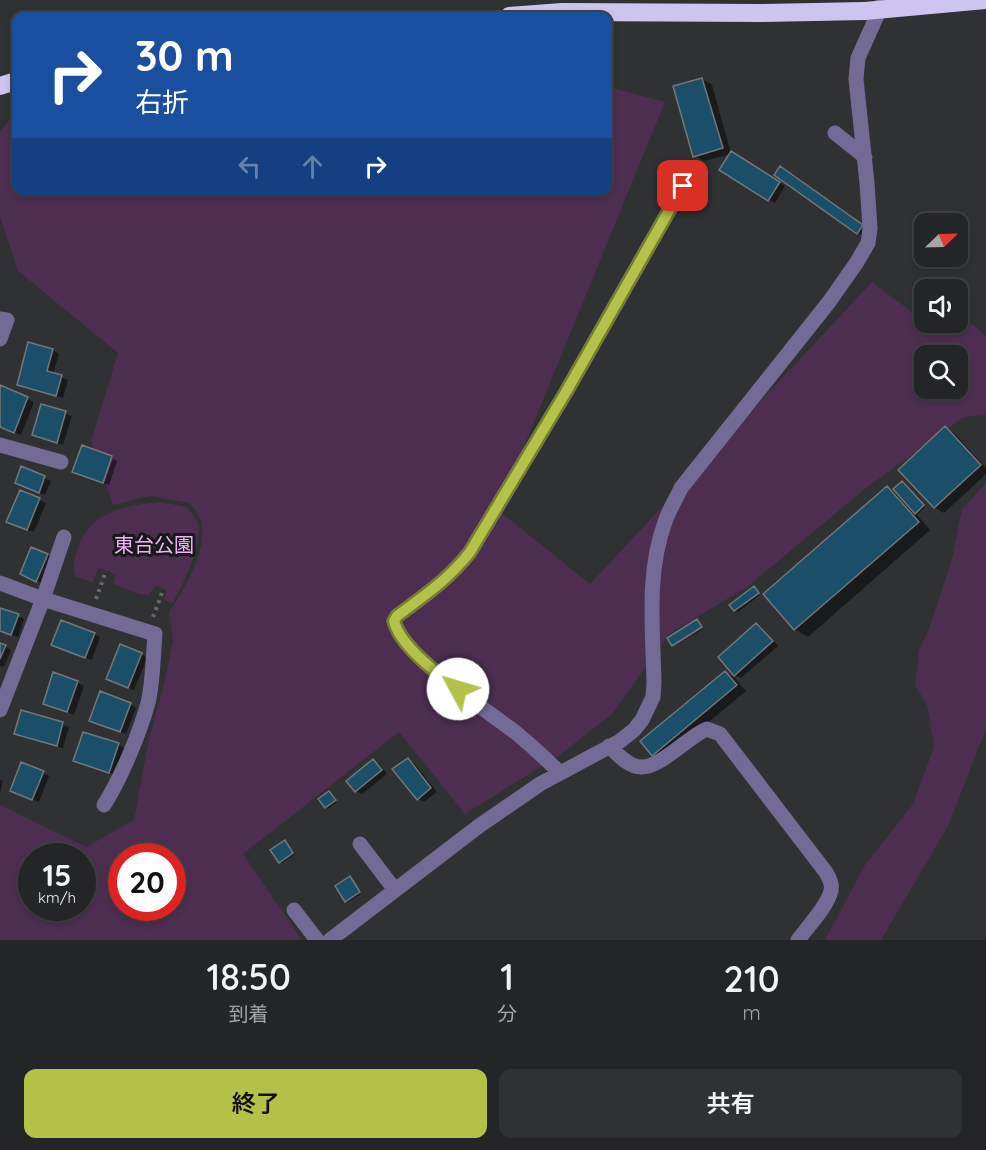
<!DOCTYPE html>
<html lang="ja">
<head>
<meta charset="utf-8">
<style>
  body { margin:0; font-family:Quicksand,"Noto Sans JP",sans-serif; background:#2f3132; color:#f1f3f6; height:100vh; display:flex; flex-direction:column; font-size:22px; white-space:nowrap }
  * { box-sizing:border-box; margin:0 }
  p { font-size:20px; color:#a3a5a7 }
  .icon { flex:none; width:33px; height:33px; fill:none; stroke:currentColor; stroke-width:2; stroke-linecap:round; stroke-linejoin:round }
  .map { position:relative; height:940px; overflow:hidden }
  .panel { display:flex; flex-direction:column; background:#232526; flex:1 }
  .panel>* { flex:none }
  .top-card { position:absolute; left:12px; top:12px; width:600px; height:183px; border-radius:12px; box-shadow:0 3px 9px #0003,0 0 0 2px #404243; background:#1a4fa0; color:#fff; overflow:hidden }
  .needle { width:39px; rotate:67deg }
  .buttons { position:absolute; left:914px; top:213px; display:grid; gap:12px }
  .buttons a { display:grid; place-items:center; width:54px; height:54px; border-radius:12px; background:#232526; box-shadow:0 3px 9px #0003,0 0 0 2px #404243; font-size:30px }
  .speed { position:absolute; left:18px; top:843px; display:flex; gap:12px; font-size:30px; font-weight:700; text-align:center }
  .speed>* { display:grid; place-content:center; width:78px; height:78px; border-radius:50%; background:#232526; box-shadow:0 3px 9px #0003,0 0 0 2px #404243; line-height:1 }
  .speed small { font-size:15px; font-weight:400 }
  .speed .limit { border:9px solid #d22; background:#fff; color:#111 }
  .pin { position:absolute; display:grid; place-items:center; width:51px; height:51px; color:#fff; margin:-26px; border-radius:12px; box-shadow:0 3px 9px #0006 }
  .me { position:absolute; width:66px; margin:-33px; rotate:309deg; stroke-linejoin:round; filter:drop-shadow(0 0 4px #0008) }
  .turn { display:flex; align-items:center; gap:21px; height:126px; padding:0 24px; font-size:27px }
  .turn .icon { width:78px; height:78px; stroke-width:2.5 }
  .turn b { display:block; font-size:42px; line-height:51px }
  .lanes { display:flex; align-items:center; height:57px; padding:0 24px; background:#0003; justify-content:center; gap:30px; direction:ltr }
  .lanes .off { opacity:.35 }
  .eta { display:flex; justify-content:space-evenly; align-items:center; height:102px; text-align:center }
  .eta b { font-size:36px; font-weight:600; line-height:42px }
  .primary-button { display:flex; gap:12px; margin-top:auto; padding:12px 24px }
  .primary-button a { flex:1; height:69px; border-radius:12px; background:#b4c24a; color:#111; font-size:24px; font-weight:600; line-height:69px; text-align:center }
  .primary-button a+a { background:#2f3132; color:#f1f3f6 }
  .map>svg:first-child { display:block }
  .green { fill:#4d2e51; fill-rule:evenodd }
  .shadow { fill:#0007 }
  .building { fill:#1b4f69; stroke:#747779; stroke-width:1.5 }
  .lines { fill:none; stroke-linecap:round; stroke-linejoin:round }
  .path { stroke:#686a6c; stroke-width:4; stroke-dasharray:3 4.5; stroke-linecap:butt }
  .minor { stroke:#736b95; stroke-width:15 }
  .highway { stroke:#cdc5ef; stroke-width:18 }
  .highway-bridge { stroke:#cdc5ef; stroke-width:18 }
  .route-casing { stroke:#757e30; stroke-width:15 }
  .route { stroke:#b4c24a; stroke-width:10 }
  .labels { text-anchor:middle; dominant-baseline:central; stroke-width:6; stroke-linejoin:round; paint-order:stroke }
  .park-label { font-size:20px; fill:#f2b2f9; stroke:#18191a }
</style>
</head>
<body>
<div class="map">
<svg width="986" height="940" viewBox="0 0 986 940">
  <rect width="100%" height="100%" fill="#2f3133"/>
  <!-- green -->
  <path class="green" d="M608,87L665,102L498,510L590,584L872,282L924,321V322H969L986,336V415L964,417L866,488L747,587L669,634L612,714L557,757L465,814L399,732L243,854L302,940H0V805L86,847L134,820L149,739L163,688L173,641L169,612C185,589 206,552 202,524C201,517 194,509 190,503L150,496L113,505L91,441L118,353L18,271L0,217V132L16,112V190H608ZM924,356H957V388H924ZM32,856H82V908H32ZM122,856H172V908H122Z
    M986,483V729L948,826L881,940H825L865,865L913,804L934,747L927,705L915,685L919,650L929,629L952,559L962,509Z
    M160,502L187,507C190,512 196,518 198,523C204,543 182,587 172,604L164,600L166,590L156,586L148,595L139,594L114,584L116,575L99,568L93,582L76,577C72,567 74,561 77,550C88,513 125,505 160,502Z"/>
  <!-- shadow -->
  <path class="shadow" d="M702,79L712,85L731,153L785,186L775,203L721,170L731,154L704,161L695,156Z
    M776,174L868,229L863,236L857,233Z
    M53,350L59,354L53,374L68,380L63,398L25,388L19,384Z
    M0,387L34,402L21,435L0,427Z
    M42,406L72,416L63,445L34,434Z
    M945,428L955,434L986,468V474L944,513L934,507Z
    M113,459L117,461L109,485L104,483Z
    M22,468L51,481L45,495L23,486Z
    M902,483L925,507L917,515L930,530L808,637L795,629L765,594L887,487L893,491Z
    M20,492L46,503L34,532L14,525Z
    M48,555L54,559L43,584L28,577Z
    M754,588L760,595L738,612L735,610Z
    M0,609L24,619L18,637L0,631Z
    M756,625L762,628L778,646L741,678L735,675Z
    M703,628V629L675,646Z
    M94,634L100,637L92,660L59,648Z
    M0,644L11,650L4,667L0,666Z
    M141,654L147,658L134,690L114,682Z
    M725,672L735,678L746,691L663,760L653,755Z
    M77,682L84,686L74,715L44,703Z
    M130,704L136,708L126,734L97,723Z
    M22,712L69,727L63,748L22,737L16,733Z
    M118,744L124,748L116,775L75,761Z
    M408,759L414,763L437,792L424,802L418,799Z
    M373,761L379,764L387,774L362,794L356,791Z
    M43,773L49,776L39,802L18,793Z
    M0,780L3,781L0,794Z
    M329,793L337,802L328,809L326,807Z
    M285,842L295,854L282,863L280,862Z
    M350,878L361,894L348,902L346,901Z"/>
  <!-- building -->
  <path class="building" d="M702,78L723,148L693,157L673,86Z
    M731,151L780,182L768,201L719,170Z
    M780,166L863,225L857,234L774,175Z
    M28,342L53,349L47,371L62,375L56,396L17,385Z
    M0,385L28,397L14,433L0,427Z
    M41,404L66,411L57,443L32,435Z
    M945,426L981,465L934,508L898,470Z
    M82,445L112,456L103,483L72,472Z
    M21,466L45,476L39,493L15,483Z
    M902,481L924,505L915,514L893,489Z
    M887,486L919,522L794,630L763,594Z
    M20,490L40,498L27,530L6,522Z
    M31,547L48,554L36,582L20,574Z
    M754,586L759,593L734,611L729,605Z
    M0,608L19,614L11,635L0,631Z
    M697,619L702,627L672,646L667,638Z
    M61,620L95,633L85,658L51,645Z
    M756,623L773,641L734,676L718,657Z
    M0,643L6,645L0,659Z
    M120,644L142,653L128,688L106,679Z
    M725,671L737,685L652,756L640,741Z
    M53,672L78,681L67,712L43,704Z
    M100,691L131,703L120,732L89,721Z
    M21,710L63,722L57,746L14,734Z
    M83,732L119,743L109,773L73,761Z
    M408,758L431,788L417,800L392,769Z
    M373,759L382,770L355,792L346,781Z
    M21,762L44,771L32,800L10,791Z
    M329,791L336,800L325,808L318,799Z
    M285,840L293,853L279,863L270,850Z
    M350,876L360,892L345,902L335,886Z"/>
  <g class="lines">
    <!-- path -->
    <path class="path" d="M96,599L106,571
      M153,617L163,590"/>
    <!-- minor -->
    <path class="minor" d="M835,133L865,157
      M0,319L7,320L0,339
      M0,445L61,462
      M0,583L43,599L155,634C153,657 153,682 148,703C139,735 121,778 104,805
      M0,710L43,599L64,537
      M609,746C617,754 629,767 641,767C660,768 689,736 707,729L720,734L825,871C827,874 830,879 831,884C835,899 807,927 798,940
      M560,773C545,758 531,745 515,732C485,709 403,656 394,621L397,616C424,596 449,579 470,552L566,392L683,186
      M360,844L395,890
      M294,910L317,940
      M330,940L479,826L540,784L620,741L634,730L642,720L653,697L654,683C653,630 646,573 665,522C669,510 676,499 681,488L829,302L857,262L868,243L870,228L867,183L856,79L858,58L884,0"/>
    <!-- highway -->
    <path class="highway" d="M509,16L562,12L763,13L865,11
      M0,86L16,81"/>
    <!-- highway-bridge -->
    <path class="highway-bridge" d="M865,11L985,0"/>
  </g>
  <g class="lines">
    <defs>
      <path id="route" d="M458,689C437,673 400,646 394,621L397,616C425,595 448,580 470,552L566,392L683,186"/>
    </defs>
    <!-- route casing -->
    <use href="#route" class="route-casing"/>
    <!-- route -->
    <use href="#route" class="route"/>
  </g>
  <g class="labels">
    <!-- park labels -->
    <g class="park-label">
      <text x="154" y="544">東台公園</text>
    </g>
  </g>
</svg>
<div class="buttons">
<a><svg class="needle" viewBox="-14 -14 28 28"><path d="M0-13l5 13h-10z" fill="#e53935"/><path d="M0 13l5-13h-10z" fill="#a3a5a7"/></svg></a>
<a><svg class="icon" aria-label="sound" viewBox="0 0 24 24"><path d="M4 9h4l5-4v14l-5-4H4zM17 9q2 3 0 6"/></svg></a>
<a><svg class="icon" aria-label="search" viewBox="0 0 24 24"><circle cx="10" cy="10" r="6"/><path d="M15 15l6 6"/></svg></a>
</div>
<div class="speed"><div>15<small>km/h</small></div><div class="limit">20</div></div>
<div class="pin" style="left:683px;top:186px;background:#d93025"><svg class="icon" aria-label="arrive" viewBox="0 0 24 24"><path d="M6 21V4h12l-3 4 3 4H6"/></svg></div>
<svg class="me" style="left:458px;top:689px" viewBox="-20 -20 40 40"><circle r="19" fill="#fff"/><path d="M0-13L10 11 0 6-10 11z" fill="#b4c24a"/></svg>
<div class="top-card">
<div class="turn"><svg class="icon" aria-label="right" viewBox="0 0 24 24"><path d="M7 20v-9h11M14 6l5 5-5 5"/></svg><div><b>30 m</b>右折</div></div>
<div class="lanes"><svg class="icon off" aria-label="left" viewBox="0 0 24 24"><path d="M17 20v-9H6M10 6l-5 5 5 5"/></svg><svg class="icon off" aria-label="ahead" viewBox="0 0 24 24"><path d="M12 20V5M6 11l6-6 6 6"/></svg><svg class="icon" aria-label="right" viewBox="0 0 24 24"><path d="M7 20v-9h11M14 6l5 5-5 5"/></svg></div>
</div>
</div>
<section class="panel">
<div class="eta">
<div><b>18:50</b><p>到着</p></div>
<div><b>1</b><p>分</p></div>
<div><b>210</b><p>m</p></div>
</div>
<div class="primary-button"><a>終了</a><a>共有</a></div>
</section>
</body>
</html>
